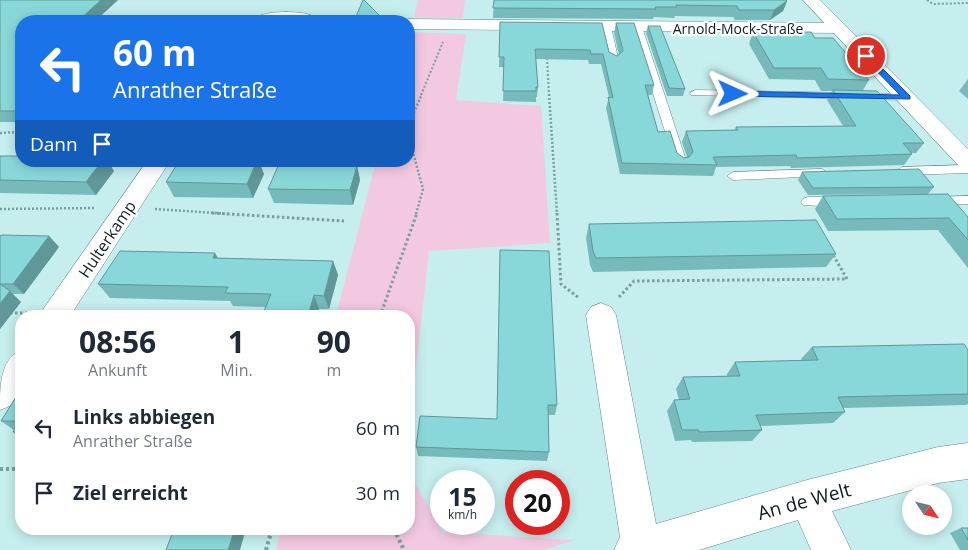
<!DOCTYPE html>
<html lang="de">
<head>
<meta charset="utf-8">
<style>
  body { margin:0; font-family:"Open Sans",sans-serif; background:#f6f6f7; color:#1f2937; height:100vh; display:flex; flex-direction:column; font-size:19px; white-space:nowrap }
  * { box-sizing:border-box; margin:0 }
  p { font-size:16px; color:#747a83 }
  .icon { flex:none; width:28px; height:28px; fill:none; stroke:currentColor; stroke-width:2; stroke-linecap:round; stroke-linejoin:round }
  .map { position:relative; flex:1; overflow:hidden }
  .panel { position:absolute; left:15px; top:310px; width:400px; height:225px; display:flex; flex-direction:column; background:#fff; border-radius:20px; box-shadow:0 2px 12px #0003 }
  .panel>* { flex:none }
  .hud { position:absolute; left:15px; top:15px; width:400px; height:152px; border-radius:20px; box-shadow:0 2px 12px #0003; background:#1a73e8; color:#fff; overflow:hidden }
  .needle { width:32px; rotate:125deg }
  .tools { position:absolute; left:902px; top:485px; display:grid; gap:10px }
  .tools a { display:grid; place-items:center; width:50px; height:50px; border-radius:50%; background:#fff; box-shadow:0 2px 12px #0003; font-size:25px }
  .speed { position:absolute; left:430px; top:470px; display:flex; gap:10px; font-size:25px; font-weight:700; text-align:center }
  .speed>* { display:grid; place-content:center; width:65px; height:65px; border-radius:50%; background:#fff; box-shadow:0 2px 12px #0003; line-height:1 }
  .speed small { font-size:12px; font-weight:400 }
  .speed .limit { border:8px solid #d22; background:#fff; color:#111 }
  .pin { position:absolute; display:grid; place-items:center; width:42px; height:42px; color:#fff; margin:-21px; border:2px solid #fff; border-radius:50%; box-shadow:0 1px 5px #0007 }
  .me { position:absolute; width:55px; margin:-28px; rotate:91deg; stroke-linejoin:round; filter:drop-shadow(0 0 4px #0008) }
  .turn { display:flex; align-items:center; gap:18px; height:105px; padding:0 15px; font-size:22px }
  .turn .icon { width:65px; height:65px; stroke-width:2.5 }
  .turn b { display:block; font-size:35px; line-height:42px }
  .then { display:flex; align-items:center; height:48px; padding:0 15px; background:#0003; gap:10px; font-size:19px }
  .eta { display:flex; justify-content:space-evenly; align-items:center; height:85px; text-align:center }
  .eta b { font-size:30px; font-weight:700; line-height:35px }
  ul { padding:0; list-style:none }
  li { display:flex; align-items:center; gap:15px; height:65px; padding:0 15px }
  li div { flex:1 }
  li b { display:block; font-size:19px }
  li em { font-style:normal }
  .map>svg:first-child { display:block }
  .green { fill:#f3c9e1 }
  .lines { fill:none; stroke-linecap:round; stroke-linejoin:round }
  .lane-casing { stroke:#638989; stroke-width:1 }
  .street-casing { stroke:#638989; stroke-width:1 }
  .secondary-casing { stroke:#638989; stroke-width:1 }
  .path-far3 { stroke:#7e9d9d; stroke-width:2; stroke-dasharray:2 2; stroke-linecap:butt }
  .path-far2 { stroke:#7e9d9d; stroke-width:2.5; stroke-dasharray:2 2; stroke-linecap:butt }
  .path-far1 { stroke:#7e9d9d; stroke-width:3; stroke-dasharray:2.5 2.5; stroke-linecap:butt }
  .path { stroke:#7e9d9d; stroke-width:4; stroke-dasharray:3 3; stroke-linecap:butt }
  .lane { fill:#fff; fill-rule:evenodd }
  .street { fill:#fff; fill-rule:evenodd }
  .secondary { fill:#fff; fill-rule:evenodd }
  .wall { fill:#76babb }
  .shaded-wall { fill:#609798 }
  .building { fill:#89d8d9; stroke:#609798 }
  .route { fill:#1a73e8; stroke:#114b97 }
  .labels { text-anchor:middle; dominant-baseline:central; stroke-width:4.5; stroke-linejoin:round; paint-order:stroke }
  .far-street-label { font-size:14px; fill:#0e1d1d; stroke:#fff }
  .street-label { font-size:16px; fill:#0e1d1d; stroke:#fff }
  .near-street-label { font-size:19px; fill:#0e1d1d; stroke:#fff }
</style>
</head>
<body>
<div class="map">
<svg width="968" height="550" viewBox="0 0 968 550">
  <rect width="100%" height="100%" fill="#c6eeee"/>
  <!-- green -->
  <path class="green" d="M418,0H465L463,18L414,17Z
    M410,32L466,34L456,100L541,106L550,243L429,251L409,429V316H336L376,161H409Z
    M409,471L442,532L574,540L544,550H276L281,529H409Z"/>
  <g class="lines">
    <defs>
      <path id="lane" d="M606,24L611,27L619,62L614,65L609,62L601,27Z
        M637,24L642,27L687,163L685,166L681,167L675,163L632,27Z
        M695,90L907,94L912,97L907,100L691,95L690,93Z
        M968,165V173L902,175L896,171L902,167Z
        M822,169L828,173L826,176L733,180L727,176L733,172Z
        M968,196V204L935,205L930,204L928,201L930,198L935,197Z
        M808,197H839L844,199L846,202L844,205L839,207L803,205L801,202L803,199Z"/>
      <path id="street" d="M286,12C296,12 314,13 320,21H252C258,13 276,12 286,12Z
        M409,19L838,23L844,24L846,28L844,32L838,33L409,29V21H403Z
        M147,161H170L70,316H40L44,308Z
        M601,303L611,307L616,315L656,524L807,480L938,447L968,443V479L938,483L832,511L851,550H811L798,520L699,550H614L620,537L586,315L591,307Z
        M21,350V390L12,405L0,410C0,385 0,360 21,350Z"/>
      <path id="secondary" d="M803,0H820L968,149V169L960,167Z"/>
    </defs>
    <!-- lane casing -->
    <use href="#lane" class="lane-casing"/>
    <!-- street casing -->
    <use href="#street" class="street-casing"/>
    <!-- secondary casing -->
    <use href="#secondary" class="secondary-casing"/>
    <!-- path-far3 -->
    <path class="path-far3" d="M927,0L933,4L968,3
      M547,58L549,95
      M421,95L443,42"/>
    <!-- path-far2 -->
    <path class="path-far2" d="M549,94L557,214
      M0,133L21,132
      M0,209L96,208
      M155,209L231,214
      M416,214L423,189L411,145L412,117L422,94"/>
    <!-- path-far1 -->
    <path class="path-far1" d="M212,213L344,221
      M557,213L561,284L579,298
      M619,297L634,281L847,279L832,253
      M0,313H27
      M88,315L117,316
      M380,316L417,213"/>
    <!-- path -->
    <path class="path" d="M0,469H21
      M394,529L404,550
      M266,550L272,529"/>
    <!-- lane -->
    <use href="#lane" class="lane"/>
    <!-- street -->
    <use href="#street" class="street"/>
    <!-- secondary -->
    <use href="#secondary" class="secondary"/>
  </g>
  <!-- wall -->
  <path class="wall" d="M0,0H118L95,21H21V122H0Z
    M494,0L787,1L783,11L770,20H735L733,17L675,16L674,18L654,17L653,19L493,18Z
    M500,22L609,52L617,56L619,55L614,33L616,23L654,85L652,95H648L658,132L677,153L684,158L687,157L682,142L686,131H734L736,127L843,126L827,100L832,91H821L815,80L769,79L749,44L753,32L815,38L869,80L863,90L924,143L916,153H911L912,154L904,165L791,168L790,166L716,167L713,176L620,174L606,108L609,97L601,64H589L588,60L536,59L538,87L537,97H536V102L503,101L504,67H499Z
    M648,26L685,89L683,96H667L646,33Z
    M968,79V99L959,91Z
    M0,156L114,171L96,195L0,193Z
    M357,166L360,180L353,205L274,203L268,189Z
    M802,172L934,187L928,194L808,195L798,180Z
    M264,174L253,198L174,197L166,182Z
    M823,196L968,217V268L938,230L828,231L815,209Z
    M589,224L836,254L826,267L593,272L590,265L586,238Z
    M0,236H49L59,247L24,294H12L21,302L0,329Z
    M500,250L557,405L555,415H548L549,452L547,461L418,456L416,447L497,419Z
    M218,258L333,261L338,275L329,309H319L317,316H262L266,307L233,306L230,301L110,298L98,284Z
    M812,347L968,350V404L966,405L843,408L845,412L833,423L760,426L762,430L752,441L692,442L691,440L675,441L667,411L674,400H679L676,389L683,377L727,376V374L735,362L802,361L801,359Z
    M21,389V437L13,432L14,430L1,421Z
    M961,528H968V550H960L950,533Z"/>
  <!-- shaded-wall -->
  <path class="shaded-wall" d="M101,0H118L95,21H78Z
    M787,1L783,11L770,20L774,10Z
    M102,161H108L114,171L96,195L86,182Z
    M257,161H259L264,174L253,198L247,184Z
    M357,166L360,180L353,205L350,190Z
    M49,236L59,247L24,294L13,284Z
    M215,253L223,267L213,258Z
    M333,261L338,275L329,309L324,296Z
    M10,291L21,302L0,329V304Z
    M314,295L319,309L317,316H308Z
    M235,529H246L240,550H228Z"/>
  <!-- building -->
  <path class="building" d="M0,0H101L78,21H21V111H0Z
    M363,0H364L385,21H354Z
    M494,0H786L787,1L774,10H739L737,6L676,5L677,7H655L656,9L493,8Z
    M500,22L602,23L609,52L617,56L623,51L616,23H634L654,85H645L658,132L670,131L677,153L684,158L689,157L693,152L686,131L738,130L736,127L856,126L833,90L877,91L924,143H903L912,154L797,158L796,155L713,157L717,165L622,163L608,97L613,98L603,54H591L590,50L535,49L538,87H536V91H503L504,57H499Z
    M648,26H660L685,89L669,88Z
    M753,32H811L815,38H833L869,80L828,79L821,68H774Z
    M0,156H21V161H102L86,182L0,180Z
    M179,161H257L247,184L166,182Z
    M279,164L357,166L350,190L268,189Z
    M919,169L934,187L813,188L802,172Z
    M948,194L968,217V240L949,218L837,219L823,196Z
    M816,220L836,254L596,258L593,251L589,224Z
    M1,235L49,236L13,284H0V236Z
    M500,250L549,251L557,405H548L549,452L416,447L420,416L497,419Z
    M120,251L215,253L213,258L333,261L324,296L314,295L308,316H262L271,294L225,293L228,287L98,284Z
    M0,284L10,291L0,304Z
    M964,344L968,350V394L838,397L845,412L756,415L762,430L699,432V430H682L674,400L690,399L683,377L740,376L735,362L818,360L812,347Z
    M21,389V432H13L19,421H1Z
    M961,528H968V540Z
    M174,529H235L228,550H166Z"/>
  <!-- route -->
  <path class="route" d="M863,54H868L910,96V99L733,96L729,94L733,91L900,95L863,57Z"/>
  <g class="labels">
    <!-- far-street labels -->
    <g class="far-street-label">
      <text x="738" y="28">Arnold-Mock-Straße</text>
    </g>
    <!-- street labels -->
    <g class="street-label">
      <text transform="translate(107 239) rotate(-56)">Hulterkamp</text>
    </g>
    <!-- near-street labels -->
    <g class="near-street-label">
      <text transform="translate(804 501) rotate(-15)">An de Welt</text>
    </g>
  </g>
</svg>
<div class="tools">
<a><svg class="needle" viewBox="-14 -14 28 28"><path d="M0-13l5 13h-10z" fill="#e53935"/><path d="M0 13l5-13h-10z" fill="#747a83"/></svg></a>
</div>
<div class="speed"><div>15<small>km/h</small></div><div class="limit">20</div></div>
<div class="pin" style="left:866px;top:56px;background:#d93025"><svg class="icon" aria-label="arrive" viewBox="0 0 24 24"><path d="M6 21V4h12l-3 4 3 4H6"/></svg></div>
<svg class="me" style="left:733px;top:94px" viewBox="-20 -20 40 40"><path d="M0-17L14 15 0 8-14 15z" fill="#1a73e8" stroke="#fff" stroke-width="4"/></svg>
<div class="hud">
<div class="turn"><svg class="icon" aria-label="left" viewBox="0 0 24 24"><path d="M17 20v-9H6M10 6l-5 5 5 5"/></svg><div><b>60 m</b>Anrather Straße</div></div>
<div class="then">Dann<svg class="icon" aria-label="arrive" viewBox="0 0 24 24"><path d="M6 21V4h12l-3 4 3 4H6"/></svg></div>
</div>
<section class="panel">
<div class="eta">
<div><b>08:56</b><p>Ankunft</p></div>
<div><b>1</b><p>Min.</p></div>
<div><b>90</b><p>m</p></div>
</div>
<ul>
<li><svg class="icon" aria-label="left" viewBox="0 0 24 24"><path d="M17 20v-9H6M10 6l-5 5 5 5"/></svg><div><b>Links abbiegen</b><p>Anrather Straße</p></div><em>60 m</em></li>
<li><svg class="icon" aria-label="arrive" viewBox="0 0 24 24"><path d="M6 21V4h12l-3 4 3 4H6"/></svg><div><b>Ziel erreicht</b></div><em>30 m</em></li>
</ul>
</section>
</div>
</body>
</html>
